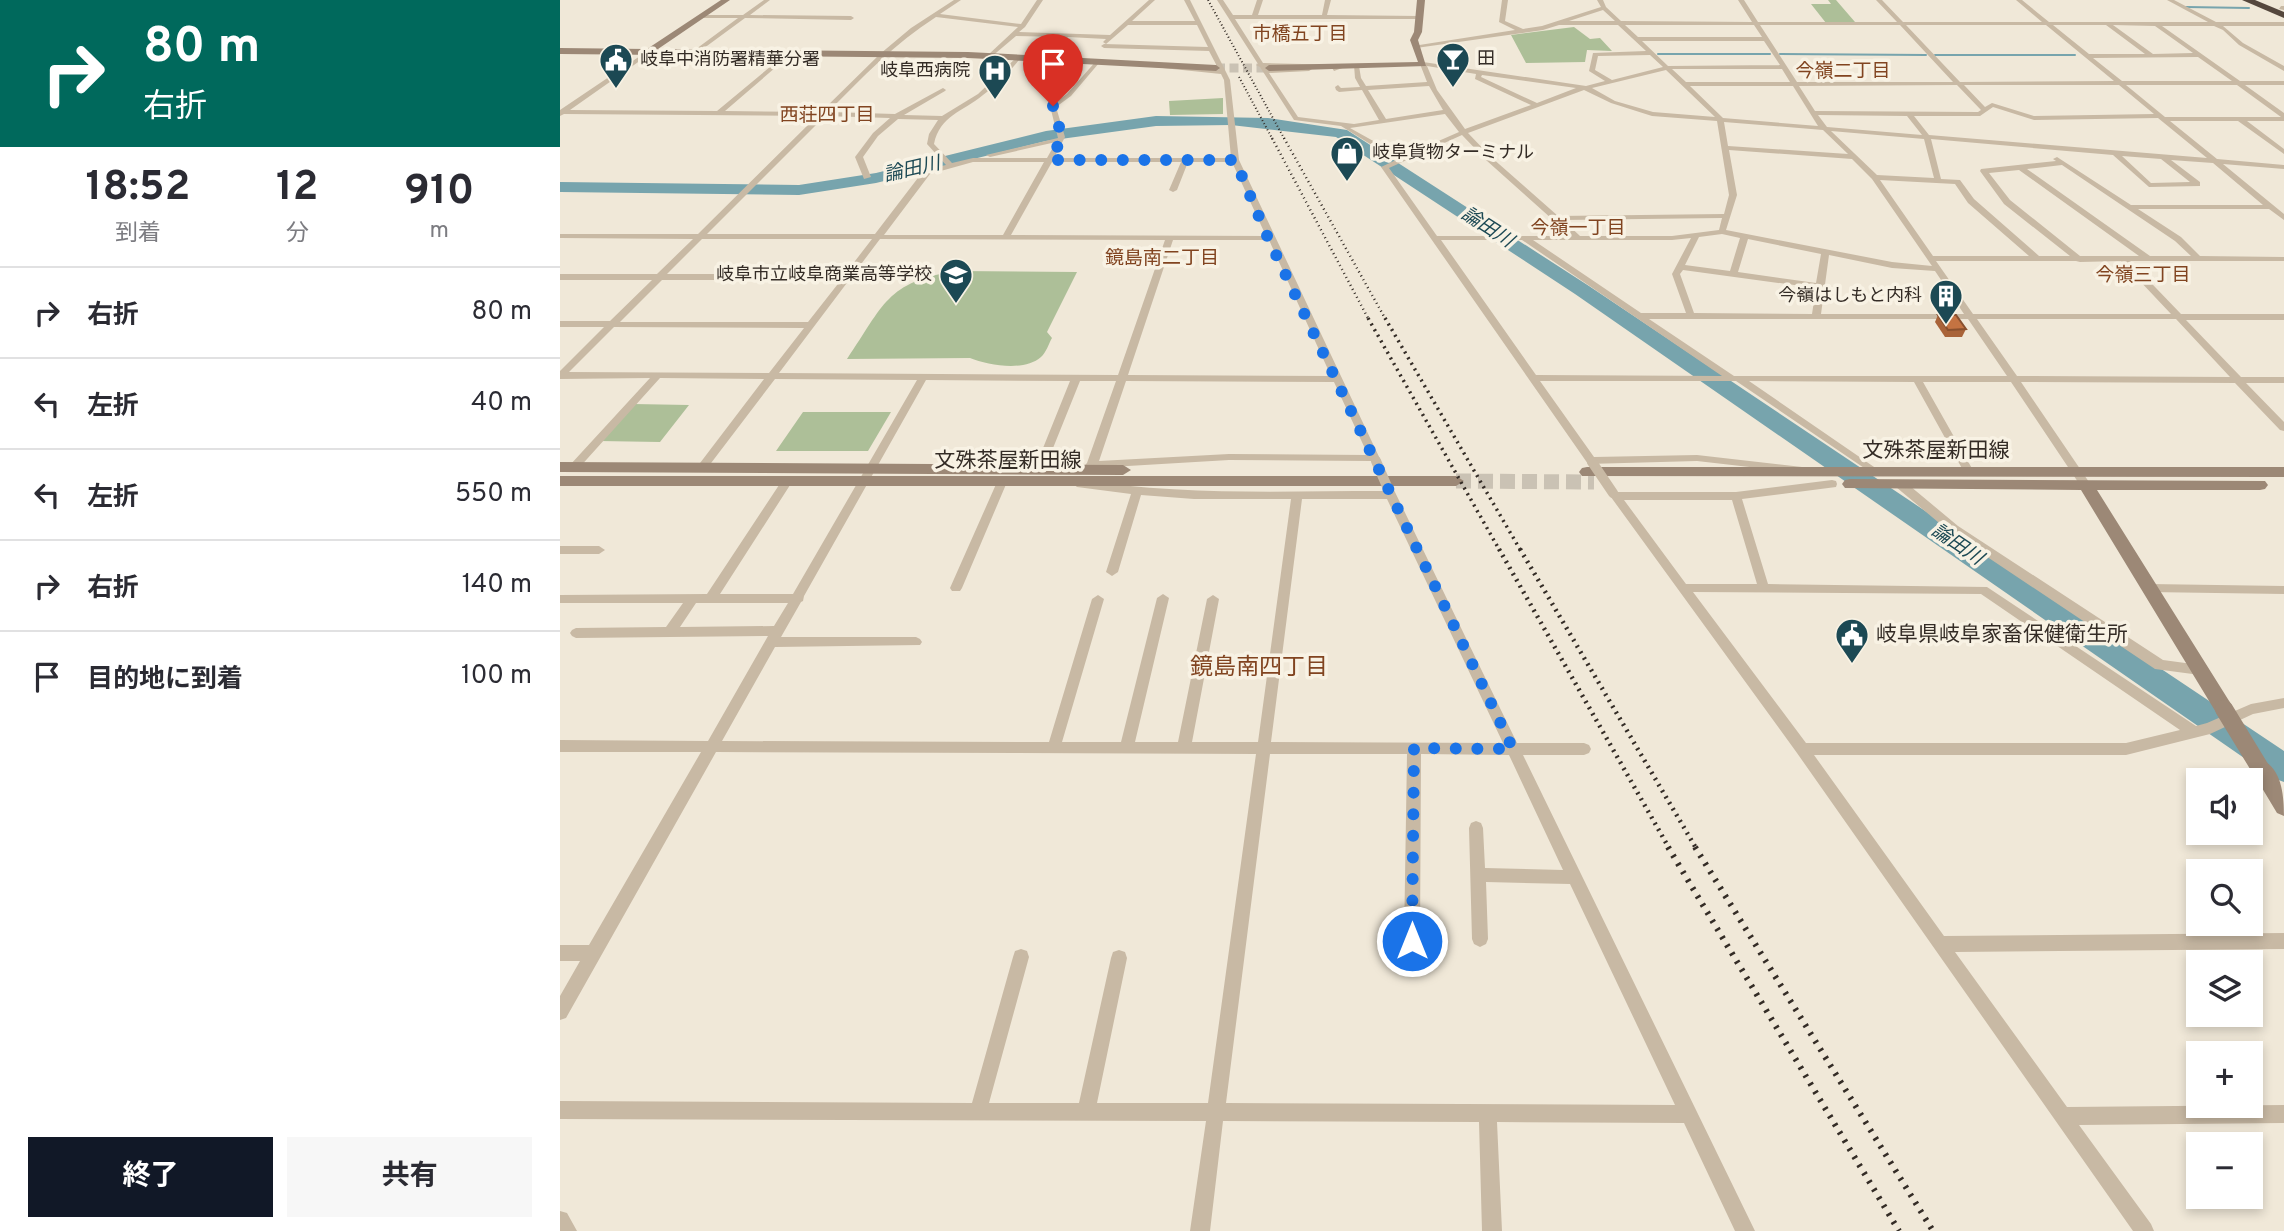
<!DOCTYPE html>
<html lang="ja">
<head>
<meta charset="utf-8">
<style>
  body { margin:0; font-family:Overpass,"Noto Sans JP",sans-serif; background:#f7f7f7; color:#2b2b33; height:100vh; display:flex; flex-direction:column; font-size:26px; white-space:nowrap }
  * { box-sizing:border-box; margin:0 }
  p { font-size:23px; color:#7c7c81 }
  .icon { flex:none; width:38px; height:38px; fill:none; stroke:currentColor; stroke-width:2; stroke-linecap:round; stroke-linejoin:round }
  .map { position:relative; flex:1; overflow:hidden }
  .details { display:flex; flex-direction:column; background:#fff; width:560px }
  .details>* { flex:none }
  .top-card { background:#00695c; color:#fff; overflow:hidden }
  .buttons { position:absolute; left:1626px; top:768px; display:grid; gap:14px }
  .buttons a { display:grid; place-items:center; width:77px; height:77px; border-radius:0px; background:#fff; box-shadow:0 4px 10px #0003; font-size:35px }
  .pin { position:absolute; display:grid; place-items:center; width:60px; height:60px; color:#fff; margin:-72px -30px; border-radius:50% 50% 50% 0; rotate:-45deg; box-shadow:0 0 7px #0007 }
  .pin .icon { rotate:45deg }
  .me { position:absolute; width:77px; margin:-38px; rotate:0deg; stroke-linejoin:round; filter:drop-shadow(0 0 5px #0008) }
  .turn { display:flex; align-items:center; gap:24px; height:147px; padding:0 28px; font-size:32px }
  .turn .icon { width:91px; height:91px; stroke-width:2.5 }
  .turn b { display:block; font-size:49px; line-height:60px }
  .eta { display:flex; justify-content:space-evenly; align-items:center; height:119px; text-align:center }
  .eta b { font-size:42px; font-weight:700; line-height:49px }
  .button { display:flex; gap:14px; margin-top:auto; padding:14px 28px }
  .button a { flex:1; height:80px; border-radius:0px; background:#111827; color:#fff; font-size:28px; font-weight:700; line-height:80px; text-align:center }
  .button a+a { background:#f7f7f7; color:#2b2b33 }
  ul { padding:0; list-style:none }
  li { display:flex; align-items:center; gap:21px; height:91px; padding:0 28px; border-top:2px solid #e1e1e2 }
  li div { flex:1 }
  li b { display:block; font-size:26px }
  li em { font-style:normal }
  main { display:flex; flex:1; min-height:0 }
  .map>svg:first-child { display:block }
  .green { fill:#adbf98 }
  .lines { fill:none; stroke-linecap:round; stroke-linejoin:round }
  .stream { stroke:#77a4ad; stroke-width:2 }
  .river { fill:#77a4ad; fill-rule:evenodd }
  .secondary-tunnel-far1 { stroke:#cac2b4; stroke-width:9; stroke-dasharray:9 4.5; stroke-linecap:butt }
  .secondary-tunnel { stroke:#cac2b4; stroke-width:15; stroke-dasharray:15 7; stroke-linecap:butt }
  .street { fill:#c8b9a4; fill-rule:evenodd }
  .secondary { fill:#9c8876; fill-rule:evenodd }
  .highway { fill:#55473d; fill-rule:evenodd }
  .rail-far4 { stroke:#342c26; stroke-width:2; stroke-dasharray:1 2.5; stroke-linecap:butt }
  .rail-far3 { stroke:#342c26; stroke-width:2.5; stroke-dasharray:1 3.5; stroke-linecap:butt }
  .rail-far2 { stroke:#342c26; stroke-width:3.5; stroke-dasharray:2 4.5; stroke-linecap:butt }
  .rail-far1 { stroke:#342c26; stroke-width:4.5; stroke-dasharray:2 5; stroke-linecap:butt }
  .rail { stroke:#342c26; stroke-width:6; stroke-dasharray:2.5 7; stroke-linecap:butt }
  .street-bridge { stroke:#c8b9a4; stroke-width:10 }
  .secondary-bridge { stroke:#9c8876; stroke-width:18 }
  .wall { fill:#a96339 }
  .building { fill:#c47342; stroke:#89502e; stroke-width:2 }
  .route { stroke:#1a73e8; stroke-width:12; stroke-dasharray:0 21.6 }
  .labels { text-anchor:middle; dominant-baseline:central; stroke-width:7; stroke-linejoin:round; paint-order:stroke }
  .far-poi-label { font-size:18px; fill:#342c26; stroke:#f8f2e4; text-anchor:start }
  .far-neighbourhood-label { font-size:19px; fill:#814420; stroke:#f8f2e4 }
  .far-water-label { font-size:19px; font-style:italic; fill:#1c4954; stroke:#f8f2e4 }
  .street-label { font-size:21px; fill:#342c26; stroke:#f8f2e4 }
  .poi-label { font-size:21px; fill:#342c26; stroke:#f8f2e4; text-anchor:start }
  .neighbourhood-label { font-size:23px; fill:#814420; stroke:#f8f2e4 }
</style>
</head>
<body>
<main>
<section class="details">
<div class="top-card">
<div class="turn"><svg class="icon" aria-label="right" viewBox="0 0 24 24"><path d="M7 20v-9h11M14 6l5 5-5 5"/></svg><div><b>80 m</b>右折</div></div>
</div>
<div class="eta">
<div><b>18:52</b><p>到着</p></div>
<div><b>12</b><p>分</p></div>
<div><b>910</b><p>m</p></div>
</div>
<ul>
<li><svg class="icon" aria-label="right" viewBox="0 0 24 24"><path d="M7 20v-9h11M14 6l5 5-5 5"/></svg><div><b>右折</b></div><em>80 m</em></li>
<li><svg class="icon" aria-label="left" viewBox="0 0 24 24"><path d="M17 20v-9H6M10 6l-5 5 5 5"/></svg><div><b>左折</b></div><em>40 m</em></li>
<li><svg class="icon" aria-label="left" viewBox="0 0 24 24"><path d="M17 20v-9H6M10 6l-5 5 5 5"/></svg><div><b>左折</b></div><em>550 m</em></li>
<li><svg class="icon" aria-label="right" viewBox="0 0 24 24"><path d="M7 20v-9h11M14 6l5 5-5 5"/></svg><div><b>右折</b></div><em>140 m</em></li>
<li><svg class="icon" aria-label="arrive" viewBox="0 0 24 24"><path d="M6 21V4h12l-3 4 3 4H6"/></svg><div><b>目的地に到着</b></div><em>100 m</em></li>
</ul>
<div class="button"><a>終了</a><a>共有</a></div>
</section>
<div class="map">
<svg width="1724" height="1231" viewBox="0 0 1724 1231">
  <rect width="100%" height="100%" fill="#f0e8d8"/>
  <!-- green -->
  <path class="green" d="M1268,0H1276L1295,22L1266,23L1251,4H1271Z
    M1014,27L1030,39L1040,38L1052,51L1027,50L1025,62L966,63L951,35Z
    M663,98V114L610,115L609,101Z
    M396,271L517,272L487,332L492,338C489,343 486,353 481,357C464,372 428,365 410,358L287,359C324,305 326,282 396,271Z
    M73,404L129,405L100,442L39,441Z
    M243,412H331L308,451H216Z"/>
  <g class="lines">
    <!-- stream -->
    <path class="stream" d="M1626,7L1689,8
      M1098,54H1210
      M1220,54L1366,55
      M1375,55H1515"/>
    <!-- river -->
    <path class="river" d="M596,116L708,118L787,130L1029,286L1724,751V782L1713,778L1015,294L776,137L671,125L596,126L486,141L316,183L239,195L0,192V182L239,185L316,173L486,131Z"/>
    <!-- secondary-tunnel-far1 -->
    <path class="secondary-tunnel-far1" d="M656,68H709"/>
    <!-- secondary-tunnel -->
    <path class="secondary-tunnel" d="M896,481L1034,482"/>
    <!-- street -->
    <path class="street" d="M204,0H210L190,15L291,16L294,18L291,20L185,18L136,54H132V52L178,18H143L141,15H183Z
      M394,0H401L380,14L461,24L477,0H483L465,27L459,32L550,35L589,0H595L572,21H635L624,0H630L670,80L679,160L821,461L816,464L811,461L669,460L534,468L526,472L521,469L527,463L556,381H520L489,458L484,461L479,458L510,381L366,380L244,596L243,601L241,602L221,637H356L360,639L362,642L360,645L215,647L162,741L489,742L532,599L538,595L544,599L502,742H561L597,598L603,594L609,598L575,742H618L647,599L653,595L659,599L632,742H698L731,499H634L581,495L558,572L552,576L546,572L571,494L517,487L512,483L517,479C619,496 721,491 824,491L825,488H833L957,743H1024L1029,745L1031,749L1029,753L1024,755H963L1195,1231H1175L1124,1123L937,1122L942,1231H922L919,1122L663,1121L650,1231H630L646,1121L0,1119V1101L412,1103L453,957L455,951L461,949L467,951L469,957L429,1103H519L551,958L553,952L559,950L565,952L567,958L537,1103H648L696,754L156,752L6,1018L0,1020V996L20,961H0V945H29L141,752H0V740L148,741L208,636L16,638L12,636L10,633L12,630L16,628L106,627L123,603H0V595L147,594L223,479L227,478L232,482L160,594H233L357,380L215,379L145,471H137L136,469L137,467L204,379L100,378L18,469H10L9,467L10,465L90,378L0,379V371L44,327H0V321H50L92,280H0V274H97L133,239L0,238V234H138L257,116L4,114L0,116V110L89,50L91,53L10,110L157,111L228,52L230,55L165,111L261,112L320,54L351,28ZM376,17L458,27L428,55L430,58L456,36L502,37L482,60L485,62L508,37L546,39L543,42L546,44L568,25H637L648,47L544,44L541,46L544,48L649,51L659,70L596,65L593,67L661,74L664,80L671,158H494L505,137L496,107L511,96L539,63L537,60L507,94L490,106L498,138L426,155L430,157L496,142L487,158H413L392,163L374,144C380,115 403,112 423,95C437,85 448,73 459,60L457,57L418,94L382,116L344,115L385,91L386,90L383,88L335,114L268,112C302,78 335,43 376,17ZM265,116L330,118L313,133L295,157L304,179L311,177L303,157L318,136L338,119L378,120L369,134L367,144L386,165L364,170L315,234H147ZM413,162H484L443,235H324L370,174ZM492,162H621L609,190L613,192L617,190L628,162H672L706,236L451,235ZM142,239H312L285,274H107ZM320,239L605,240L558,375L219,373ZM613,240H709L771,376L568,375ZM102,280H281L248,322H60ZM54,327L244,328L209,373L9,372ZM566,381L774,382L808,455L669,454L539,461ZM742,499H827L943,743L711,742ZM136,603H228L214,626L120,627ZM710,754H847L844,941L846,946L852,949L858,946L860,941L861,754L949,755L1003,870L925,868L923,828L921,823L916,821L911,823L909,828L912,939L914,944L920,947L926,944L928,939L926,882L1010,884L1115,1105L666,1103Z
      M657,0H663L673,15H692L697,0H703L698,15H762L765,0H771L767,15L860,16L858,19H675L703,63L785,65V67L774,71L772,68L750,67L752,69L749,71L709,73L738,117L794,124L819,120L802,90L779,92L776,90L775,87L778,85L781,88L800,87L795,78L794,65L799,66L801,78L806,86L867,82L860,64L863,62L1026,86L1045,81L1029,71L1033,53L1086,51L1058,25H999L983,30L856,48L853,46L955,30L939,22L942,0H948L945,21L963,29L982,26L1041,7L1037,0H1043L1046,7L1061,21L1192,22L1178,0H1184L1198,22H1337L1316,0H1322L1343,22H1482L1456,0H1462L1489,22H1648L1607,0H1614L1656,22H1724V26H1663L1683,43L1724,66V71L1679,45L1663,30L1654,26H1602L1680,81H1724V85H1685L1724,113V121H1687L1724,149V154L1678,121H1610L1657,159L1724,165V169L1663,164L1724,214V220L1709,209H1578L1621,237L1640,256L1724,257V261H1570L1621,314H1724V320H1626L1681,377H1724V383H1686L1724,422V431L1720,430L1675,383L1461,382L1531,485L1526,489L1522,488L1451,382H1363L1414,472L1409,475L1404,472L1354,382L1189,381L1317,469L1318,471L1317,473L1313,474L1176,381H980L1034,457L1137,455L1242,467L1247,470L1242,473L1137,461L1028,464L821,167L836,160L781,126L734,120L700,67L696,65L698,64ZM1043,10L1055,21H1009ZM1065,25H1194L1202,37H1078ZM1200,25H1340L1393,82H1237ZM1346,25H1486L1554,81L1400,82ZM1493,25H1546L1585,54H1529ZM1553,25L1595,26L1633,53L1593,54ZM1082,41H1204L1220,65L1108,66ZM1090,55L1103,67L1052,80L1035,70L1038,56ZM1638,57L1672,81H1562L1533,58ZM867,66L916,74L915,79L971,105L905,129L877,90ZM706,67H744L707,69ZM1112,69H1222L1230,82H1126ZM1106,70L1155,117L1093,112L1055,101L1032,88ZM922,75L1016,88L977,103L921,77ZM1397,85L1421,110L1418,112L1255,111L1239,86ZM1404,85H1559L1594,114L1474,116L1432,103L1425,107ZM1566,85H1677L1721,117H1605ZM869,86L883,110L826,119L808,90ZM1130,86H1233L1258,126L1163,118ZM1024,90L1051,103L1092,116L1157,121L1169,195L1164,214L998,216L931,157L908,133ZM1433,107L1474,120L1598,118L1647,158L1369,135L1354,116H1420ZM885,114L899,132L842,157L790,128ZM1258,115L1347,116L1362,135L1267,127ZM1164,122L1263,130L1288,154L1168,146ZM1271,131L1364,139L1374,178L1317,175ZM902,135L926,160L1011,236H877L829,168ZM1371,139L1553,155L1589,187L1640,186V182L1611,160L1653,163L1703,205H1571L1497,157L1493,159L1496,161L1421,169L1420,171L1444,204L1510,256H1479L1414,199L1400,180L1381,179ZM1169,150L1292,159L1312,179L1372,266L1332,262L1166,230L1177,195ZM1562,156L1601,159L1630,182L1591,183ZM1502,165L1615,241L1631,256H1590L1467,169ZM1459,170L1579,256H1520L1450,200L1429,173ZM1320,180L1395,184L1408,203L1469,256H1373ZM1162,218L1159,230L1112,236H1020L1003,220ZM1162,234L1180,238L1170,271L1125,265L1139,237ZM1131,238L1112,274L1126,313H1081L973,240H1112ZM1188,239L1261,254L1256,283L1178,272ZM881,240H962L1162,376L976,375ZM1269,255L1332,268L1375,271L1404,314H1261ZM1376,261H1516L1520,262L1561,261L1611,314H1413ZM1123,270L1256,288L1252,314L1134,313L1120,274ZM1089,319H1408L1447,376H1174ZM1417,319H1616L1670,377L1457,376Z
      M1721,6H1724V10L1719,9Z
      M442,478L447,482L402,588L400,591H392L390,588L437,482Z
      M1272,480L1276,481L1277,484L1276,487L1182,499L1208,584L1427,587L1636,726L1647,723L1691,704L1724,698V708L1693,714L1650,734L1566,755H1254L1384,936L1724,933V949L1395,952L1507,1107L1724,1105V1123L1519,1125L1591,1224L1594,1231H1573L1237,753L1048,493L1053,489L1058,492H1176ZM1064,500H1172L1197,584H1126ZM1133,592L1421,594L1620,730L1566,743H1246Z
      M1340,480L1344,481L1398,526L1603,660L1640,665L1645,666L1646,670L1645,674L1640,675L1595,669L1390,532L1336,487L1335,484L1336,481Z
      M0,546H39L45,550L39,554H0Z
      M1589,584L1724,586V594L1589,592L1583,588Z
      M0,1211L7,1213L17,1231H0Z"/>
    <!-- secondary -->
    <path class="secondary" d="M161,0H170L98,49L408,52L656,65L660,68L656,71L408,58L0,54V48L87,49Z
      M857,0H865L862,32L858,40L866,66L709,71L705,68L709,65L858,62L850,40L854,32Z
      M0,462L563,465L571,470L563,475L0,472Z
      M1027,467H1724V477L1022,476L1019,472L1022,468Z
      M0,476H896L904,481L896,486H0Z
      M1290,479L1705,481L1708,485L1705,489L1700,490H1537L1671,704L1673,709L1671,714L1664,717L1657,714L1521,490L1285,488L1282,484L1285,480Z
      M1700,759C1722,767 1724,796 1724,816L1717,813L1690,768L1693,762Z"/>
    <!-- highway -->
    <path class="highway" d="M1682,0H1695L1724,12V18Z"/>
    <!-- rail-far4 -->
    <path class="rail-far4" d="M648,0L725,140
      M679,77L713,140"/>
    <!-- rail-far3 -->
    <path class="rail-far3" d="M712,138L809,320
      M724,138L826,320"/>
    <!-- rail-far2 -->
    <path class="rail-far2" d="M808,318L940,551
      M825,318L961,551"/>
    <!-- rail-far1 -->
    <path class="rail-far1" d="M939,549L1109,848
      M960,549L1136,848"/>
    <!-- rail -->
    <path class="rail" d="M1108,847L1339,1231
      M1135,847L1373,1231"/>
    <!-- street-bridge -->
    <path class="street-bridge" d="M816,461L829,491
      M1032,462L1053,493"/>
    <!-- secondary-bridge -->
    <path class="secondary-bridge" d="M1664,709L1700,768"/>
  </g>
  <!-- wall -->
  <path class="wall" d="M1378,315L1406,329L1402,337H1385L1375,322Z"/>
  <!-- building -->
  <path class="building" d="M1378,315H1396L1406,329L1388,330Z"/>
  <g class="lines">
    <!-- route -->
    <path class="route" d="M493,106L502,137L491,160H675L708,238L953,749L854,748L852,941"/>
  </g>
  <!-- icons -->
  <defs>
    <symbol id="bar-pin" viewBox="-11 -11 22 30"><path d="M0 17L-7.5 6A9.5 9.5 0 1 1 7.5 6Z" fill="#1c4954" stroke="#f8f2e4"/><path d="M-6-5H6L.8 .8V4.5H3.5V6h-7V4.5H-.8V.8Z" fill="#fff"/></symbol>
    <symbol id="civic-pin" viewBox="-11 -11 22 30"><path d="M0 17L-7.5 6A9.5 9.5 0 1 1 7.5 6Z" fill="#1c4954" stroke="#f8f2e4"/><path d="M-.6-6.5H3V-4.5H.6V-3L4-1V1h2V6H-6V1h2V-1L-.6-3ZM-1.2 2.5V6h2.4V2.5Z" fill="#fff"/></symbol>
    <symbol id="hospital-pin" viewBox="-11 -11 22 30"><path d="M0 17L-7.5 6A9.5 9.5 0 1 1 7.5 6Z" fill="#1c4954" stroke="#f8f2e4"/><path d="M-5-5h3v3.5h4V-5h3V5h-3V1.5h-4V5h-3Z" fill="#fff"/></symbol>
    <symbol id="shop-pin" viewBox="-11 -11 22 30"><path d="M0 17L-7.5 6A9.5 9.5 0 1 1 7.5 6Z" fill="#1c4954" stroke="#f8f2e4"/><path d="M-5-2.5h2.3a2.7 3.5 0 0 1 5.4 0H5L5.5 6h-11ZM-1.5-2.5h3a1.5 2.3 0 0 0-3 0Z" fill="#fff"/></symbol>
    <symbol id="school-pin" viewBox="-11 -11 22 30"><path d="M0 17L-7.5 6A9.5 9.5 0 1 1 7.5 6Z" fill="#1c4954" stroke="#f8f2e4"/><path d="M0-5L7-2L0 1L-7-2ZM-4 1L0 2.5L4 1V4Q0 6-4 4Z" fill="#fff"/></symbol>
    <symbol id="building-pin" viewBox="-11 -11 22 30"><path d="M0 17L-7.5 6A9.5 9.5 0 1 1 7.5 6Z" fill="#1c4954" stroke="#f8f2e4"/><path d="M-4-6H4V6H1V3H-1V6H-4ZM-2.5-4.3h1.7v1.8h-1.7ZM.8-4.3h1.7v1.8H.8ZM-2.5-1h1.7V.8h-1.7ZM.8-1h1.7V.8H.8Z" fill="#fff"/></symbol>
  </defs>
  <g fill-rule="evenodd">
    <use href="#bar-pin" x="874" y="40" width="38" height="52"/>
    <use href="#civic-pin" x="37" y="41" width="38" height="52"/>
    <use href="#hospital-pin" x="416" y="52" width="38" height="52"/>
    <use href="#shop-pin" x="768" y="134" width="38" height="52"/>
    <use href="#school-pin" x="377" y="256" width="38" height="52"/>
    <use href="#building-pin" x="1367" y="277" width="38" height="52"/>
    <use href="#civic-pin" x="1273" y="616" width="38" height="52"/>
  </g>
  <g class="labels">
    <!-- far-poi labels -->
    <g class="far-poi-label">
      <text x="917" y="59">田</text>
      <text x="80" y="60">岐阜中消防署精華分署</text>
      <text x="410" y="71" text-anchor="end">岐阜西病院</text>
      <text x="812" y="153">岐阜貨物ターミナル</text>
      <text x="372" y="275" text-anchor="end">岐阜市立岐阜商業高等学校</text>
      <text x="1362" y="296" text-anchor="end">今嶺はしもと内科</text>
    </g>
    <!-- far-neighbourhood labels -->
    <g class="far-neighbourhood-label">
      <text x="740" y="35">市橋五丁目</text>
      <text x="1283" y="72">今嶺二丁目</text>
      <text x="267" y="116">西荘四丁目</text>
      <text x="1018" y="229">今嶺一丁目</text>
      <text x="602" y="259">鏡島南二丁目</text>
      <text x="1583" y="276">今嶺三丁目</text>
    </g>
    <!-- far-water labels -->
    <g class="far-water-label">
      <text transform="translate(352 170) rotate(-13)">論田川</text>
      <text transform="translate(927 228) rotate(33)">論田川</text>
      <text transform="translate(1397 545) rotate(34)">論田川</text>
    </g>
    <!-- street labels -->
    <g class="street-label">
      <text x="1376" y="451">文殊茶屋新田線</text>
      <text x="448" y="461">文殊茶屋新田線</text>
    </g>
    <!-- poi labels -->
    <g class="poi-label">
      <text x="1316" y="635">岐阜県岐阜家畜保健衛生所</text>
    </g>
    <!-- neighbourhood labels -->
    <g class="neighbourhood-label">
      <text x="699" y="668">鏡島南四丁目</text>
    </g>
  </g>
</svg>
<div class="buttons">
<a><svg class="icon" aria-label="sound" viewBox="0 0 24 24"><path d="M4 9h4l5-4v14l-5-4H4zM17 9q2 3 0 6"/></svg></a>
<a><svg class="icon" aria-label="search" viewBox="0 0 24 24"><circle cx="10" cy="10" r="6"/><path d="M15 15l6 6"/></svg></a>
<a><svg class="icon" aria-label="layers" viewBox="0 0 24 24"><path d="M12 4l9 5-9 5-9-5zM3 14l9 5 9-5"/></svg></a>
<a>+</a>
<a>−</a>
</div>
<div class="pin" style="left:493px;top:106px;background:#d93025"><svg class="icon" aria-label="arrive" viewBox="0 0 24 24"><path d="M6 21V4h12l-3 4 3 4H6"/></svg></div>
<svg class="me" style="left:852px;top:941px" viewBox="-20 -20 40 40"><circle r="17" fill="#1a73e8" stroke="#fff" stroke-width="3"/><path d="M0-11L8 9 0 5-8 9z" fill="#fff"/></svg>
</div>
</main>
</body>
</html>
